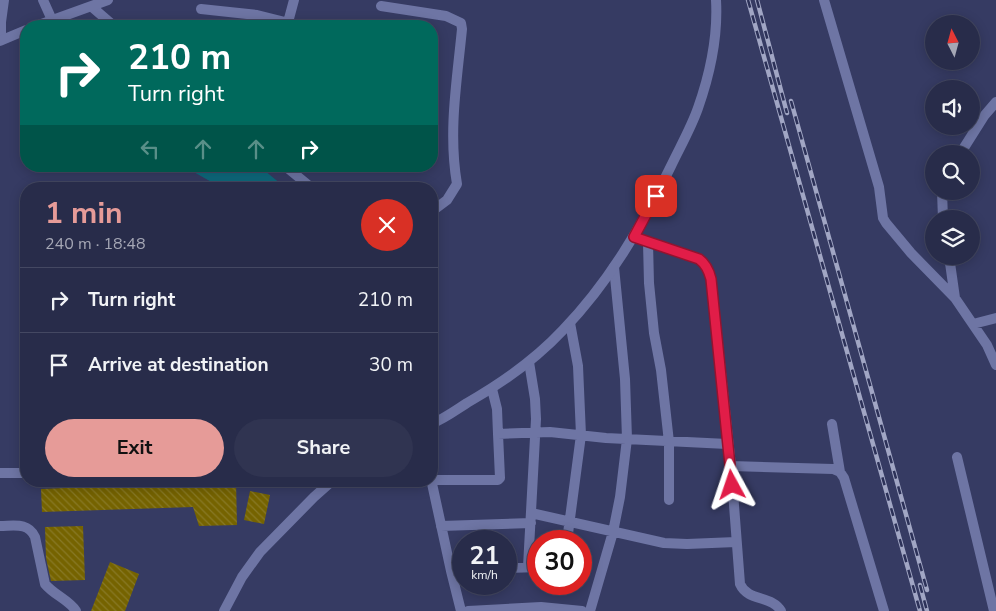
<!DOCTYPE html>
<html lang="en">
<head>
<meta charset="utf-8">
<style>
  body { margin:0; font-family:"Nunito Sans",sans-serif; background:#303451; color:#f1f3f6; height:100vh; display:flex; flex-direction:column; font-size:19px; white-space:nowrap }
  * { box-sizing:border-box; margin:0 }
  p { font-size:16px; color:#a5a7b5 }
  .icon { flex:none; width:28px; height:28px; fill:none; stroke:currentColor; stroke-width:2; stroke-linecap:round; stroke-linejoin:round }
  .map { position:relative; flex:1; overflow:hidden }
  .panel { position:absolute; left:20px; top:182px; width:418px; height:305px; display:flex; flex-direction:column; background:#282c4a; border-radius:20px; box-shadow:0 2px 12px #0003,0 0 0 1px #444862 }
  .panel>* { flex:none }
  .guide { position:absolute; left:20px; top:20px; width:418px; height:152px; border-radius:20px; box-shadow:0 2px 12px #0003,0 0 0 1px #444862; background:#00695c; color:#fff; overflow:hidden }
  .needle { width:32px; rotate:354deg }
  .fabs { position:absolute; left:925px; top:15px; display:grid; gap:10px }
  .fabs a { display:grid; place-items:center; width:55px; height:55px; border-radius:50%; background:#282c4a; box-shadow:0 2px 12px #0003,0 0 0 1px #444862; font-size:25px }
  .speed { position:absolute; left:452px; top:530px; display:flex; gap:10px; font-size:25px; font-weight:700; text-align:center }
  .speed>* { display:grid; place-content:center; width:65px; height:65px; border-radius:50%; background:#282c4a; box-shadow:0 2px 12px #0003,0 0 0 1px #444862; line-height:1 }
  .speed small { font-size:12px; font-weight:400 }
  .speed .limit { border:8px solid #d22; background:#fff; color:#111 }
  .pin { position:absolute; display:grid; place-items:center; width:42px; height:42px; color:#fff; margin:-21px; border-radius:10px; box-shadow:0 2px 8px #0006 }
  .me { position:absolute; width:55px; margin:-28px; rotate:355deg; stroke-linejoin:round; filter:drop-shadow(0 0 4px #0008) }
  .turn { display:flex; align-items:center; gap:18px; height:105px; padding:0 25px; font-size:22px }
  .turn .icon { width:65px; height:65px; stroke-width:2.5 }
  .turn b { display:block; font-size:35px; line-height:42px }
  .lanes { display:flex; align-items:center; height:48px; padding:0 25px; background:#0003; justify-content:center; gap:25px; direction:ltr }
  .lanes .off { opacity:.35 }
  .round { display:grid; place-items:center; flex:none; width:52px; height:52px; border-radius:26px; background:#303451 }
  .head { display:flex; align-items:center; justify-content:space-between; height:85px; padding:0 25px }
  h1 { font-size:30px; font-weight:700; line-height:38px; color:#e69b98 }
  .action { display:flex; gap:10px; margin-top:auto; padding:10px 25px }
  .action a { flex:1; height:58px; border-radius:30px; background:#e69b98; color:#111; font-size:20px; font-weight:700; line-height:58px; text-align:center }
  .action a+a { background:#303451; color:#f1f3f6 }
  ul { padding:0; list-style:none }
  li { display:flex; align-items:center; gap:15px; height:65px; padding:0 25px; border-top:1px solid #444862 }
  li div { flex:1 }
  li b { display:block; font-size:19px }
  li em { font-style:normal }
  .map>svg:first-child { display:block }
  .water { fill:#0e6a7d }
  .building { fill:url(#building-back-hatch) }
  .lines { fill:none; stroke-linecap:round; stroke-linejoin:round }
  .minor { stroke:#6e75a4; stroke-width:10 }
  .tertiary { stroke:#6e75a4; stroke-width:10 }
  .rail-casing { stroke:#a1a6c4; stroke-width:4.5 }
  .rail { stroke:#2c3158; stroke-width:2.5; stroke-dasharray:8; stroke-linecap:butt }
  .route-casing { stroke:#92132f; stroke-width:12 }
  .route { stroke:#e11d48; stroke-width:9 }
</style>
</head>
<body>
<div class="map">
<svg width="996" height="611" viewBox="0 0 996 611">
  <defs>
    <pattern id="building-back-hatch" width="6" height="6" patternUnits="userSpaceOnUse" patternTransform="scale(1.25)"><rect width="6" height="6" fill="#756300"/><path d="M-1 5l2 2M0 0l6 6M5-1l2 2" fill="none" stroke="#887926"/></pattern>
  </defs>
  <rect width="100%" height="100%" fill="#363b63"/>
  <!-- water -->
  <path class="water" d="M183,166H259L287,189H224Z"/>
  <!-- building -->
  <path class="building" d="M236,481L237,525L199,526L193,507L42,512L41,489Z
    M250,491L270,495L264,524L244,520Z
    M83,526L85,580L51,581L46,558L45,527Z
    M110,562L139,574L125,611H91Z"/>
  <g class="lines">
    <!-- minor -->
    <path class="minor" d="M43,0L52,20
      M824,0L879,187L883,218L886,223L911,253L955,298
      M381,6L446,16L461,23L462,29C457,81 448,132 457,184L447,200L431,212
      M92,7L114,26
      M201,9L257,15L289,23
      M287,26L294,0
      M1,40V22L4,0
      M960,154L984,116L996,102
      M285,166L313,189
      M942,191L943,219
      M634,237L699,259C706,264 709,270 711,279L731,466L740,584C748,602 772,595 781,611
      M648,243L649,283L654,333L661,370L669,442V500
      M949,256L955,298L987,345L996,365
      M973,324L996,318
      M492,389L497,409L498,434L550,432L606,438L727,444
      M832,424L840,472
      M957,457L994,611
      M731,466L833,469L840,472L844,478L884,611
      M431,479L451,571L461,611
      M431,480H498L500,478L498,434
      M531,513L664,543L687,544L736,542
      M0,526C14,526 28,522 35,537L45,584C54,595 69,600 76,611
      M441,526L531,523
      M567,541L581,435L578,366L570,323
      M528,567L536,419L535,399L529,362
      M506,568L539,567
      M451,571L464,570
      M468,611L541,607L582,611
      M590,611L613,532L620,497L627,439L625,379L614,267"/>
    <!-- tertiary -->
    <path class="tertiary" d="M36,26L108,0
      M0,41L26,30
      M431,424C444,419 456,410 467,403C502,383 535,360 563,330C609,282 642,226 671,166C680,147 691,128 698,108C710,74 718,35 716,0
      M0,473H26
      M224,611L242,577L260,552L314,497L332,481"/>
    <defs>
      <path id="rail" d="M748,0L920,611
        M757,0L787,113
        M791,101L927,590
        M920,585L927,611"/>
    </defs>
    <!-- rail casing -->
    <use href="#rail" class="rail-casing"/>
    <!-- rail -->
    <use href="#rail" class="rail"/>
  </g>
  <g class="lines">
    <defs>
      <path id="route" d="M656,196L634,237L699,259C706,264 709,271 711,279L732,485"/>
    </defs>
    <!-- route casing -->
    <use href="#route" class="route-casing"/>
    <!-- route -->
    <use href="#route" class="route"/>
  </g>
</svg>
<div class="fabs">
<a><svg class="needle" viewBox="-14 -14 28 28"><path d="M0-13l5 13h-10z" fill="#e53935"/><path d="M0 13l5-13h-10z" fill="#a5a7b5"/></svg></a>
<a><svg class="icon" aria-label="sound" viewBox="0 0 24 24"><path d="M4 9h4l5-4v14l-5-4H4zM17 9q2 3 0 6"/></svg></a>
<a><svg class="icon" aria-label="search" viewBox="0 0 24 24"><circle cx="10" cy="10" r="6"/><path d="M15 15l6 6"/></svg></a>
<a><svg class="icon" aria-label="layers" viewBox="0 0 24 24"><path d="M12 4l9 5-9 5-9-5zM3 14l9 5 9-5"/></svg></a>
</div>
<div class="speed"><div>21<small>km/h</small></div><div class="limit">30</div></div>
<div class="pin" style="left:656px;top:196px;background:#d93025"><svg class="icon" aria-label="arrive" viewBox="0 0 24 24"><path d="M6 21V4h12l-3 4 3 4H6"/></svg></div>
<svg class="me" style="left:732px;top:485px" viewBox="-20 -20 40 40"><path d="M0-17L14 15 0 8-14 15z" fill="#e11d48" stroke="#fff" stroke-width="4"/></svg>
<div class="guide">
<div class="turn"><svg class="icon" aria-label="right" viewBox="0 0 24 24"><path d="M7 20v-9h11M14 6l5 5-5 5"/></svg><div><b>210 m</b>Turn right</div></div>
<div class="lanes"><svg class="icon off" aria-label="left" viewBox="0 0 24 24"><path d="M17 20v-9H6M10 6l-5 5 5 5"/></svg><svg class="icon off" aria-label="ahead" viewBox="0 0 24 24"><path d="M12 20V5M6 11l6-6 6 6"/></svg><svg class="icon off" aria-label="ahead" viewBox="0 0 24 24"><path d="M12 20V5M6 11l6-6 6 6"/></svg><svg class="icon" aria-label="right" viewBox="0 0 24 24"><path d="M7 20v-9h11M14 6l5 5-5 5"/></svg></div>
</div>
<section class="panel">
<div class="head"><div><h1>1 min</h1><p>240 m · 18:48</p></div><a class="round" style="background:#d93025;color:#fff"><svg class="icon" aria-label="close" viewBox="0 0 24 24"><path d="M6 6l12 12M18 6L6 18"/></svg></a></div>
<ul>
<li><svg class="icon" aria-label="right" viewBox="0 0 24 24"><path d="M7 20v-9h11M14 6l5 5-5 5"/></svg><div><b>Turn right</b></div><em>210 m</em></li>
<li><svg class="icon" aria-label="arrive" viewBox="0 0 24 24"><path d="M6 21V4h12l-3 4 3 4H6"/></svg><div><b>Arrive at destination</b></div><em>30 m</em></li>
</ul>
<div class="action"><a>Exit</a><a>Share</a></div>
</section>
</div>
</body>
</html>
